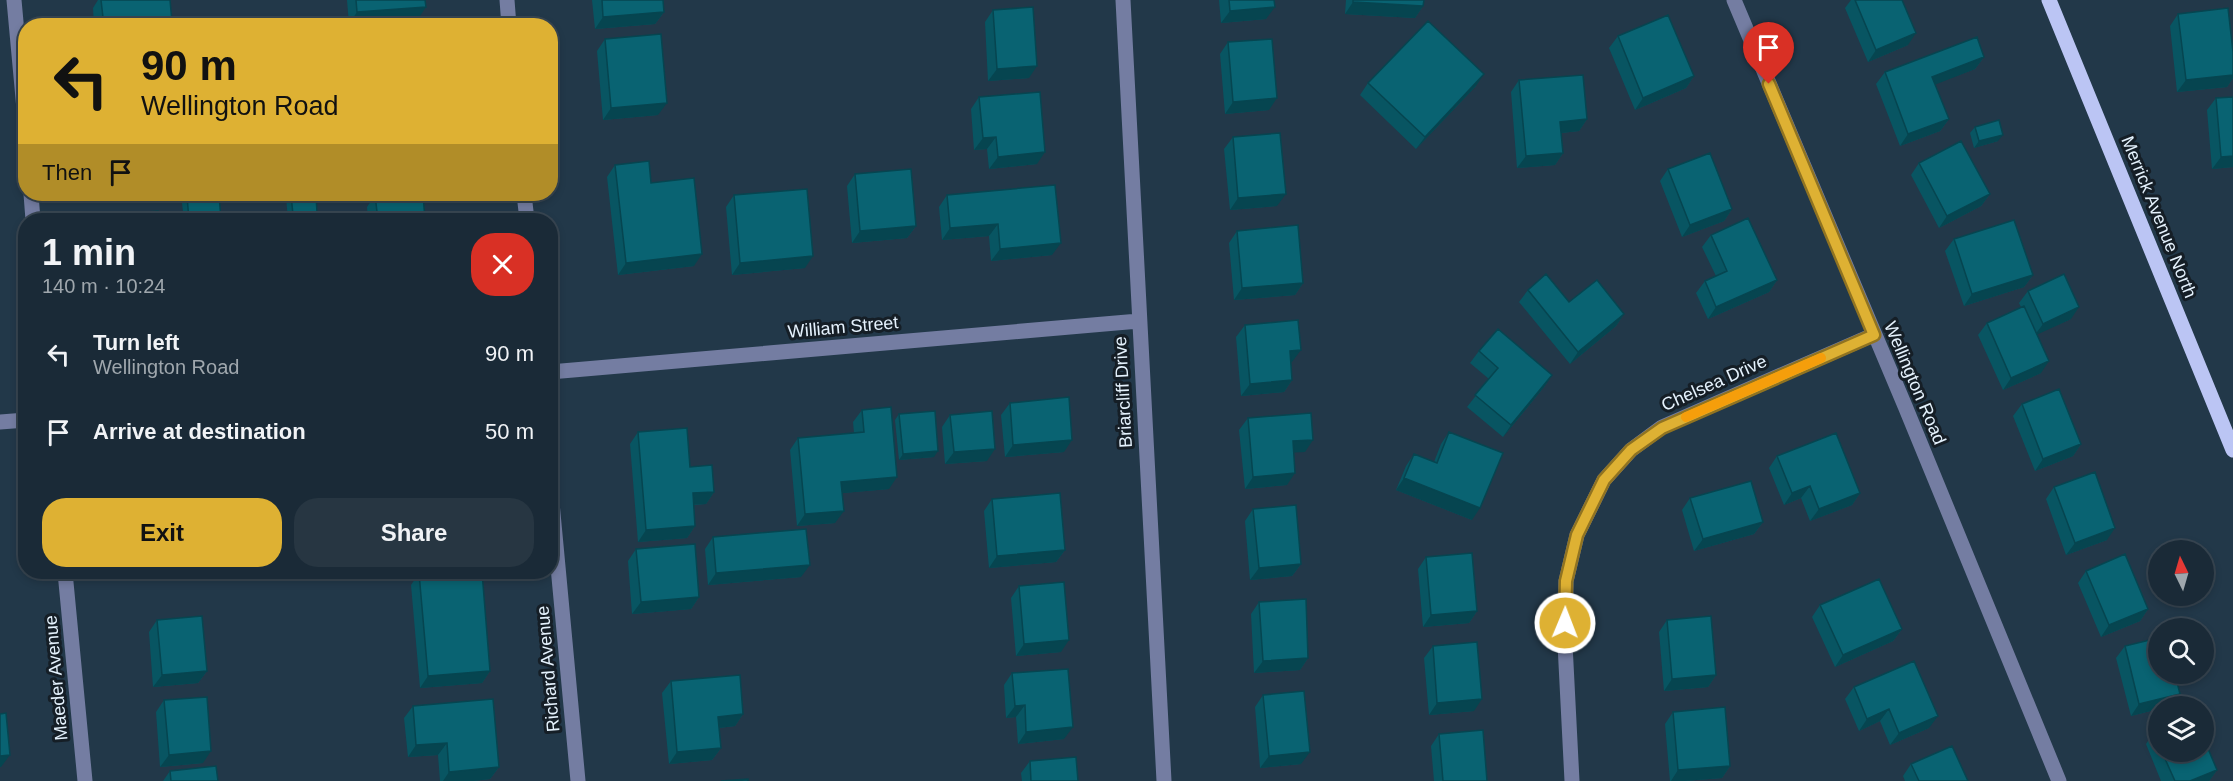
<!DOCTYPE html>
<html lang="en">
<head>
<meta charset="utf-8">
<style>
  body { margin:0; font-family:Helvetica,sans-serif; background:#273642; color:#f1f3f6; height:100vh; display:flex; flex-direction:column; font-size:22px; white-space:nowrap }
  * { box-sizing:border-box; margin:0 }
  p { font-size:20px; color:#9fa7ad }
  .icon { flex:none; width:33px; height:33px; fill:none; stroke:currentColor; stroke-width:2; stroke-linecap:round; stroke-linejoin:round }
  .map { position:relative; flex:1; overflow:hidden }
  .side { position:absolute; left:18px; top:213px; width:540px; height:366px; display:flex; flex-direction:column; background:#1a2a37; border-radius:24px; box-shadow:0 3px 9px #0003,0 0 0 2px #384652 }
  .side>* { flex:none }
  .top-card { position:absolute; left:18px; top:18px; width:540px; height:183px; border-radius:24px; box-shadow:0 3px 9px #0003,0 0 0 2px #384652; background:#deb133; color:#111; overflow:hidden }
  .needle { width:39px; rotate:355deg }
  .controls { position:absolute; left:2148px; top:540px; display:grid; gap:12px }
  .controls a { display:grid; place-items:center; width:66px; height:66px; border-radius:50%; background:#1a2a37; box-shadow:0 3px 9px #0003,0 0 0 2px #384652; font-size:30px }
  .pin { position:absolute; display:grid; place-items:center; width:51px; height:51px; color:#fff; margin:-62px -26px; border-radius:50% 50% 50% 0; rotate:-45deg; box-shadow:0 0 6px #0007 }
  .pin .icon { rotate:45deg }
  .me { position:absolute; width:66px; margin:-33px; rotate:1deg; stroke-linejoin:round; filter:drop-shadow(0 0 4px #0008) }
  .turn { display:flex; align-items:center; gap:21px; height:126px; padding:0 24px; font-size:27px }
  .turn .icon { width:78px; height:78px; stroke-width:2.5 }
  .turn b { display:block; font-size:42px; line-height:51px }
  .then { display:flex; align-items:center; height:57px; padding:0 24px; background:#0003; gap:12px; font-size:22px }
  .round { display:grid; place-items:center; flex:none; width:63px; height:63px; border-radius:24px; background:#273642 }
  .summary { display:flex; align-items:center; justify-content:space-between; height:102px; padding:0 24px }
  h1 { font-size:36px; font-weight:800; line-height:45px }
  .primary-button { display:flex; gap:12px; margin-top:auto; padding:12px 24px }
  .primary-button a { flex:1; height:69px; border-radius:24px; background:#deb133; color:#111; font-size:24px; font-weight:800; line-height:69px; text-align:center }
  .primary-button a+a { background:#273642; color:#f1f3f6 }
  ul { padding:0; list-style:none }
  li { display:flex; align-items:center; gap:18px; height:78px; padding:0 24px }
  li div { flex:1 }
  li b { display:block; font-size:22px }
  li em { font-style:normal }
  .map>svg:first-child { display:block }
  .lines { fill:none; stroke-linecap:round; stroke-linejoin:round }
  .minor { stroke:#747da2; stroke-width:15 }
  .major { stroke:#bbc5f4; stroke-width:15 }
  .wall { fill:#085562 }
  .shaded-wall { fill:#064550 }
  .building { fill:#096372; stroke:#064550; stroke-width:1.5 }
  .route-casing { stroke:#907321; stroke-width:15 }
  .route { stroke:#deb133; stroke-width:10 }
  .slow { stroke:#f59e0b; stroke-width:10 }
  .labels { text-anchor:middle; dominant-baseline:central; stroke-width:6; stroke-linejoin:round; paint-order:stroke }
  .street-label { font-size:18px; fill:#e5f2fd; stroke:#151e26 }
</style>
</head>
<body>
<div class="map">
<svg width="2233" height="781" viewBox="0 0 2233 781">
  <rect width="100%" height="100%" fill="#223849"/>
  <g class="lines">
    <!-- minor -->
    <path class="minor" d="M14,0L26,131
      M507,0L509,26
      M1123,0L1164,781
      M1734,0L1905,406L2059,781
      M31,194L33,220
      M524,194L527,220
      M550,372L1139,321
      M0,422L26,420
      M550,481L578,781
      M65,572L85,781
      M1572,781L1565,644L1566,581L1577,535L1604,480L1631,450L1662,427L1873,335"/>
    <!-- major -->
    <path class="major" d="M2049,0L2233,450"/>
  </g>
  <!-- wall -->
  <path class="wall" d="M98,0H170L169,26H94L93,8Z
    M347,0H425L418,19L349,24Z
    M592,0H663L664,12L655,24L595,29Z
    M1219,0H1274L1266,19L1221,23Z
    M1346,0H1424L1423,6L1415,18L1345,14Z
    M1851,0H1902L1908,45L1868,62L1845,8Z
    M993,10L1029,78L988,81L985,22Z
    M2178,14L2233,52V78L2227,87L2177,92L2170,26Z
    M1618,36L1694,76L1686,88L1635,110L1609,48Z
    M605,39L658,115L603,120L597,51Z
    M1228,42L1269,110L1225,114L1220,54Z
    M1984,57L1975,69L1935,84L1949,119L1940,131L1900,146L1876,84L1885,72Z
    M1519,80L1587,119L1579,131L1561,133L1563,153L1555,165L1517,168L1511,92Z
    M1368,83L1476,86L1416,149L1360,95Z
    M979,97L1037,164L989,169L987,149L974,150L971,109Z
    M2216,98L2233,167L2212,169L2207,110Z
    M1975,127L1998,141L1974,148L1970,133Z
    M1233,137L1277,206L1230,210L1224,149Z
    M1919,163L1990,194L1981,206L1939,228L1911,175Z
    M615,165L651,183L694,266L618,275L607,177Z
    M1668,169L1732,209L1724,221L1682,237L1660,181Z
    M855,174L916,226L907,238L852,243L847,186Z
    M289,194H316L317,213L313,219L288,220L286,197Z
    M375,195L425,220H368L367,207Z
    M734,195L805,268L732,275L726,207Z
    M947,195L1052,255L991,261L989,236L942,240L939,207Z
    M187,196L221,220H184L182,203Z
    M124,214L159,220H120Z
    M1237,231L1303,283L1295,295L1234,300L1229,243Z
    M1711,235L1777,280L1769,292L1708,319L1696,293L1705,281L1716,276L1702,247Z
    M1954,239L2033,275L2024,287L1964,306L1945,251Z
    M1528,290L1569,302L1624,314L1616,326L1570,364L1519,302Z
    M2028,291L2071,319L2037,334L2041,373L2003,390L1978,335L1987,323L2021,307L2019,303Z
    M1245,325L1292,362H1291L1292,380L1284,392L1241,396L1236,337Z
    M1479,351L1552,375L1544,387L1503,437L1467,407L1489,379L1470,363Z
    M1010,403L1064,452L1005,457L1001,415Z
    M2022,404L2081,444L2073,456L2035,471L2013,416Z
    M862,410L889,489L842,493L835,523L797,526L790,450L798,438L854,433L853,422Z
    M899,414L934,457L899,460L895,420Z
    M950,415L987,461L945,464L942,427Z
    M1248,418L1305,452H1294L1287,485L1245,489L1239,430Z
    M638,432L690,467L714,492L706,504L693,505L695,526L687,538L638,542L630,444Z
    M1449,432L1472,520L1396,490L1406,466L1414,454L1434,462L1441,444Z
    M1777,456L1860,493L1852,505L1810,521L1801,498L1784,505L1769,468Z
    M2054,487L2107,540L2066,555L2046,499Z
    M1690,498L1763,522L1754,534L1694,551L1682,510Z
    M992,499L1065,550L1056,562L989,568L984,511Z
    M1253,509L1301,564L1292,576L1250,580L1245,521Z
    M713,537L801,577L708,585L705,549Z
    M636,549L699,597L691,609L632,614L628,561Z
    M1426,557L1477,611L1469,623L1423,627L1418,569Z
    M2086,571L2148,609L2140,621L2101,637L2078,583Z
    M419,573L490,671L482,683L420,688L411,585Z
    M1019,586L1061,652L1016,656L1011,598Z
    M1259,602L1308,658L1300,670L1254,673L1251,614Z
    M1820,605L1902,629L1893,641L1835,667L1812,617Z
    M157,620L207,671L198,683L153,687L149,632Z
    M1667,620L1716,675L1708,687L1664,691L1659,632Z
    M1433,646L1474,711L1429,715L1424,658Z
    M2125,646L2172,706H2158V709L2131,716L2116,658Z
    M1012,673L1064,739L1018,744L1016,717L1006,718L1004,685Z
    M671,681L743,714L735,726L719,728L721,748L712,760L669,764L662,693Z
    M1854,687L1929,728L1890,745L1880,721L1859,731L1845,699Z
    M1263,695L1301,764L1260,768L1255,707Z
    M164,700L203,763L160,767L156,712Z
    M413,706L499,767L490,779L473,781H440L438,755L408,757L404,718Z
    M1673,712L1730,766L1722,778L1684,781H1670L1665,724Z
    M2158,730V752H2204L2217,770L2209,781H2161L2146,744L2154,732Z
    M1439,734L1487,781H1434L1431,746Z
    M1030,761L1078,781H1022L1021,773Z
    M1911,764L1968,781H1905L1903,776Z
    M170,771L218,781H163Z"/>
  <!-- shaded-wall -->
  <path class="shaded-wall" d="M1353,2L1423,6L1415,18L1345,14Z
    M426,7L418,19L349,24L357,12Z
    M1275,7L1266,19L1221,23L1230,11Z
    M664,12L655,24L595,29L603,17Z
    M172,22L169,26H157L159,23Z
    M1916,33L1908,45L1868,62L1876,50Z
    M1984,57L1975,69L1924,89L1932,77Z
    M1037,66L1029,78L988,81L997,69Z
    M1484,74L1476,86L1416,149L1425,137Z
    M2233,75V78L2227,87L2177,92L2186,80Z
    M1694,76L1686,88L1635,110L1643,98Z
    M1277,98L1269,110L1225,114L1233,102Z
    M667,103L658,115L603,120L611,108Z
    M1587,119L1579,131L1552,134L1560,122Z
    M1949,119L1940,131L1900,146L1908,134Z
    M2003,135L1998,141L1974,148L1979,141Z
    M996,137L987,149L974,150L983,138Z
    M1045,152L1037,164L989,169L998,157Z
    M1563,153L1555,165L1517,168L1526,156Z
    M2233,156V167L2212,169L2221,157Z
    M1286,194L1277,206L1230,210L1238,198Z
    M1990,194L1981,206L1939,228L1947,216Z
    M1732,209L1724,221L1682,237L1690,225Z
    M317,213L313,219L289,220L293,215Z
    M998,224L989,236L942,240L950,228Z
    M916,226L907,238L852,243L860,231Z
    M1061,243L1052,255L991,261L1000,249Z
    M702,254L694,266L618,275L626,263Z
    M813,256L805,268L732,275L740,263Z
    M2033,275L2024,287L1964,306L1972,294Z
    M1777,280L1769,292L1708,319L1716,307Z
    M1303,283L1295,295L1234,300L1242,288Z
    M2079,307L2071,319L2034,336L2043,324Z
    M1624,314L1616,326L1570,364L1578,352Z
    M1301,350L1292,362L1281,363L1290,351Z
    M2049,361L2041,373L2003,390L2011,378Z
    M1552,375L1544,387L1503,437L1511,425Z
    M1292,380L1284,392L1241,396L1250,384Z
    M1072,440L1064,452L1005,457L1013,445Z
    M1313,440L1305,452L1284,453L1293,441Z
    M2081,444L2073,456L2035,471L2043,459Z
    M995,449L987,461L945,464L954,452Z
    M938,451L934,457L899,460L903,454Z
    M1295,473L1287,485L1245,489L1253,477Z
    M897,477L889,489L833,494L841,482Z
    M1404,478L1480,508L1472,520L1396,490Z
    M1810,486L1801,498L1784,505L1792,493Z
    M714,492L706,504L684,505L693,493Z
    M1860,493L1852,505L1810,521L1819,509Z
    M844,511L835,523L797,526L805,514Z
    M1763,522L1754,534L1694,551L1703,539Z
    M695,526L687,538L638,542L646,530Z
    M2115,528L2107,540L2066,555L2075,543Z
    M1065,550L1056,562L989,568L997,556Z
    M1301,564L1292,576L1250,580L1259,568Z
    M810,565L801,577L708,585L716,573Z
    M699,597L691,609L632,614L641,602Z
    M2148,609L2140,621L2101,637L2109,625Z
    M1477,611L1469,623L1423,627L1431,615Z
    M1902,629L1893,641L1835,667L1843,655Z
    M1069,640L1061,652L1016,656L1024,644Z
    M1308,658L1300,670L1254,673L1263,661Z
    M207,671L198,683L153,687L162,675Z
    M490,671L482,683L420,688L428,676Z
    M1716,675L1708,687L1664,691L1672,679Z
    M2180,694L2172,706H2158V709L2131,716L2139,704Z
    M1482,699L1474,711L1429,715L1437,703Z
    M1025,705L1016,717L1006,718L1015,706Z
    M1889,709L1880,721L1859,731L1867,719Z
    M743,714L735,726L710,729L718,717Z
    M1938,716L1929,728L1890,745L1899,733Z
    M1073,727L1064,739L1018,744L1026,732Z
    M447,743L438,755L408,757L416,745Z
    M721,748L712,760L669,764L677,752Z
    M211,751L203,763L160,767L169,755Z
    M1310,752L1301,764L1260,768L1269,756Z
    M10,755L1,767H0V756Z
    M1730,766L1722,778L1684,781H1671L1678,770Z
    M499,767L490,779L473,781H443L449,772Z
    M2217,770L2209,781H2190Z"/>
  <!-- building -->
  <path class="building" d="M101,0H170L172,22L159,23V26H104Z
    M356,0H425L426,7L357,12Z
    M602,0H663L664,12L603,17Z
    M1229,0H1274L1275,7L1230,11Z
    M1353,0H1424L1423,6L1353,2Z
    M1855,0H1902L1916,33L1876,50Z
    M1033,7L1037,66L997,69L993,10Z
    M2228,8L2233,52V75L2186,80L2178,14Z
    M1668,15L1694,76L1643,98L1618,36Z
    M1428,21L1484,74L1425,137L1368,83Z
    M661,34L667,103L611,108L605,39Z
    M1977,37L1984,57L1932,77L1949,119L1908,134L1885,72Z
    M1272,39L1277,98L1233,102L1228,42Z
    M1583,75L1587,119L1560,122L1563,153L1526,156L1519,80Z
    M1040,92L1045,152L998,157L996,137L983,138L979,97Z
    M2233,97V156L2221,157L2216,98Z
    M1999,120L2003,135L1979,141L1975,127Z
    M1280,133L1286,194L1238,198L1233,137Z
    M1961,141L1990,194L1947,216L1919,163Z
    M1710,153L1732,209L1690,225L1668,169Z
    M649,161L651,183L694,178L702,254L626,263L615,165Z
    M911,169L916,226L860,231L855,174Z
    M1055,185L1061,243L1000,249L998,224L950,228L947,195Z
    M807,189L813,256L740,263L734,195Z
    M219,194L221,220H189L187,196Z
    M291,194H316L317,213L293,215Z
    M390,194H423L425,220H378L375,195Z
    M158,211L159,220H125L124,214Z
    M1748,218L1777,280L1716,307L1705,281L1727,271L1711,235Z
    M2014,220L2033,275L1972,294L1954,239Z
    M1298,225L1303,283L1242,288L1237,231Z
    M1546,274L1569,302L1597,280L1624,314L1578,352L1528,290Z
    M2064,274L2079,307L2043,324L2028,291Z
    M2024,306L2049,361L2011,378L1987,323Z
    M1298,320L1301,350L1290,351L1292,380L1250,384L1245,325Z
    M1498,329L1552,375L1511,425L1475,395L1498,368L1479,351Z
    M2059,389L2081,444L2043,459L2022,404Z
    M1069,397L1072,440L1013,445L1010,403Z
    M891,407L897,477L841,482L844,511L805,514L798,438L864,432L862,410Z
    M935,411L938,451L903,454L899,414Z
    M992,411L995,449L954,452L950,415Z
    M1311,413L1313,440L1293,441L1295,473L1253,477L1248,418Z
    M687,428L690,467L712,465L714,492L693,493L695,526L646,530L638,432Z
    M1449,432L1503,453L1480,508L1404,478L1414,454L1437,463Z
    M1836,433L1860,493L1819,509L1810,486L1792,493L1777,456Z
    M2095,472L2115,528L2075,543L2054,487Z
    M1751,481L1763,522L1703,539L1690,498Z
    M1060,493L1065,550L997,556L992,499Z
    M1296,505L1301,564L1259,568L1253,509Z
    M806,529L810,565L716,573L713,537Z
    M695,544L699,597L641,602L636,549Z
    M1472,553L1477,611L1431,615L1426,557Z
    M2125,554L2148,609L2109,625L2086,571Z
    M441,572H482L490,671L428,676L419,573Z
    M1879,579L1902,629L1843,655L1820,605Z
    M1064,582L1069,640L1024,644L1019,586Z
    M1306,599L1308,658L1263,661L1259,602Z
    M202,616L207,671L162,675L157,620Z
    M1711,616L1716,675L1672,679L1667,620Z
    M2158,638V674H2175L2180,694L2139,704L2125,646Z
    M1477,642L1482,699L1437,703L1433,646Z
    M1914,661L1938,716L1899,733L1889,709L1867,719L1854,687Z
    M1068,669L1073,727L1026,732L1025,705L1015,706L1012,673Z
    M740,675L743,714L718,717L721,748L677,752L671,681Z
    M1304,691L1310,752L1269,756L1263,695Z
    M207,697L211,751L169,755L164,700Z
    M493,699L499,767L449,772L447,743L416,745L413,706Z
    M1725,707L1730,766L1678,770L1673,712Z
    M6,713L10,755L0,756V714Z
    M1483,730L1487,781H1443L1439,734Z
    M2158,730V743L2154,732Z
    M2204,739L2217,770L2190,781H2175L2162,752H2204Z
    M1952,746L1968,781H1919L1911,764Z
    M1076,757L1078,781H1031L1030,761Z
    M216,766L218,781H171L170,771Z
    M748,779V781H721Z"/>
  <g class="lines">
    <defs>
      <path id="route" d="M1565,623L1566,581L1577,535L1604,480L1631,450L1662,428L1874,335L1769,84"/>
    </defs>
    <!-- route casing -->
    <use href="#route" class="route-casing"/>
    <!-- route -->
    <use href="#route" class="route"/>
    <!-- slow -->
    <path class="slow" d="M1686,417L1821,358"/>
  </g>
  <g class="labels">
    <!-- street labels -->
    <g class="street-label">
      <text transform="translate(2159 217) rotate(68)">Merrick Avenue North</text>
      <text transform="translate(843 327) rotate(-5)">William Street</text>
      <text transform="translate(1714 383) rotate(-24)">Chelsea Drive</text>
      <text transform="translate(1915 383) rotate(67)">Wellington Road</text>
      <text transform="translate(1123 392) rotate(-93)">Briarcliff Drive</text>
      <text transform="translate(548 669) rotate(-95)">Richard Avenue</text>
      <text transform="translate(56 678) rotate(-95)">Maeder Avenue</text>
    </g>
  </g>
</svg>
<div class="controls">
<a><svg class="needle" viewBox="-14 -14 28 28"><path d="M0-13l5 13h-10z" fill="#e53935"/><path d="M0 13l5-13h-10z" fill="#9fa7ad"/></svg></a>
<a><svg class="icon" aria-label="search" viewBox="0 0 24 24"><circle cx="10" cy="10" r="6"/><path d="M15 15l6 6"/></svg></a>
<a><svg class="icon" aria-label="layers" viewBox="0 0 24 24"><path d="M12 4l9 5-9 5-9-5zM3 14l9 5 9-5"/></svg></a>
</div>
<div class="pin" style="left:1769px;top:84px;background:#d93025"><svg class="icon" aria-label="arrive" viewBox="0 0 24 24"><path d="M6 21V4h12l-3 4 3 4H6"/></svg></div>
<svg class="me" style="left:1565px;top:623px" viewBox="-20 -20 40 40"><circle r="17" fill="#deb133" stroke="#fff" stroke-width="3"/><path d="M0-11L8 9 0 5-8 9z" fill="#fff"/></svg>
<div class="top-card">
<div class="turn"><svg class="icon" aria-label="left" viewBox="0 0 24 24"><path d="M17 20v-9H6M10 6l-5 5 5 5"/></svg><div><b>90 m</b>Wellington Road</div></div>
<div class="then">Then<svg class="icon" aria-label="arrive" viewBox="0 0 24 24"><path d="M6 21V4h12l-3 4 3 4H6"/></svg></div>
</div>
<section class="side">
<div class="summary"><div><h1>1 min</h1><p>140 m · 10:24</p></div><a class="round" style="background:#d93025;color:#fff"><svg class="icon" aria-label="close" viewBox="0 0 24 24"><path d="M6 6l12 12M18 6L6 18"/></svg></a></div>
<ul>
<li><svg class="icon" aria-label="left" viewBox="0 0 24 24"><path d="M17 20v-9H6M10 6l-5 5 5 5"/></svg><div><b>Turn left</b><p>Wellington Road</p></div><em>90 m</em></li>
<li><svg class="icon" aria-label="arrive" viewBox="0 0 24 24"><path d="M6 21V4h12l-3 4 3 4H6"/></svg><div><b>Arrive at destination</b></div><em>50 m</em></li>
</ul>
<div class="primary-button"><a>Exit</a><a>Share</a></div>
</section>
</div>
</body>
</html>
